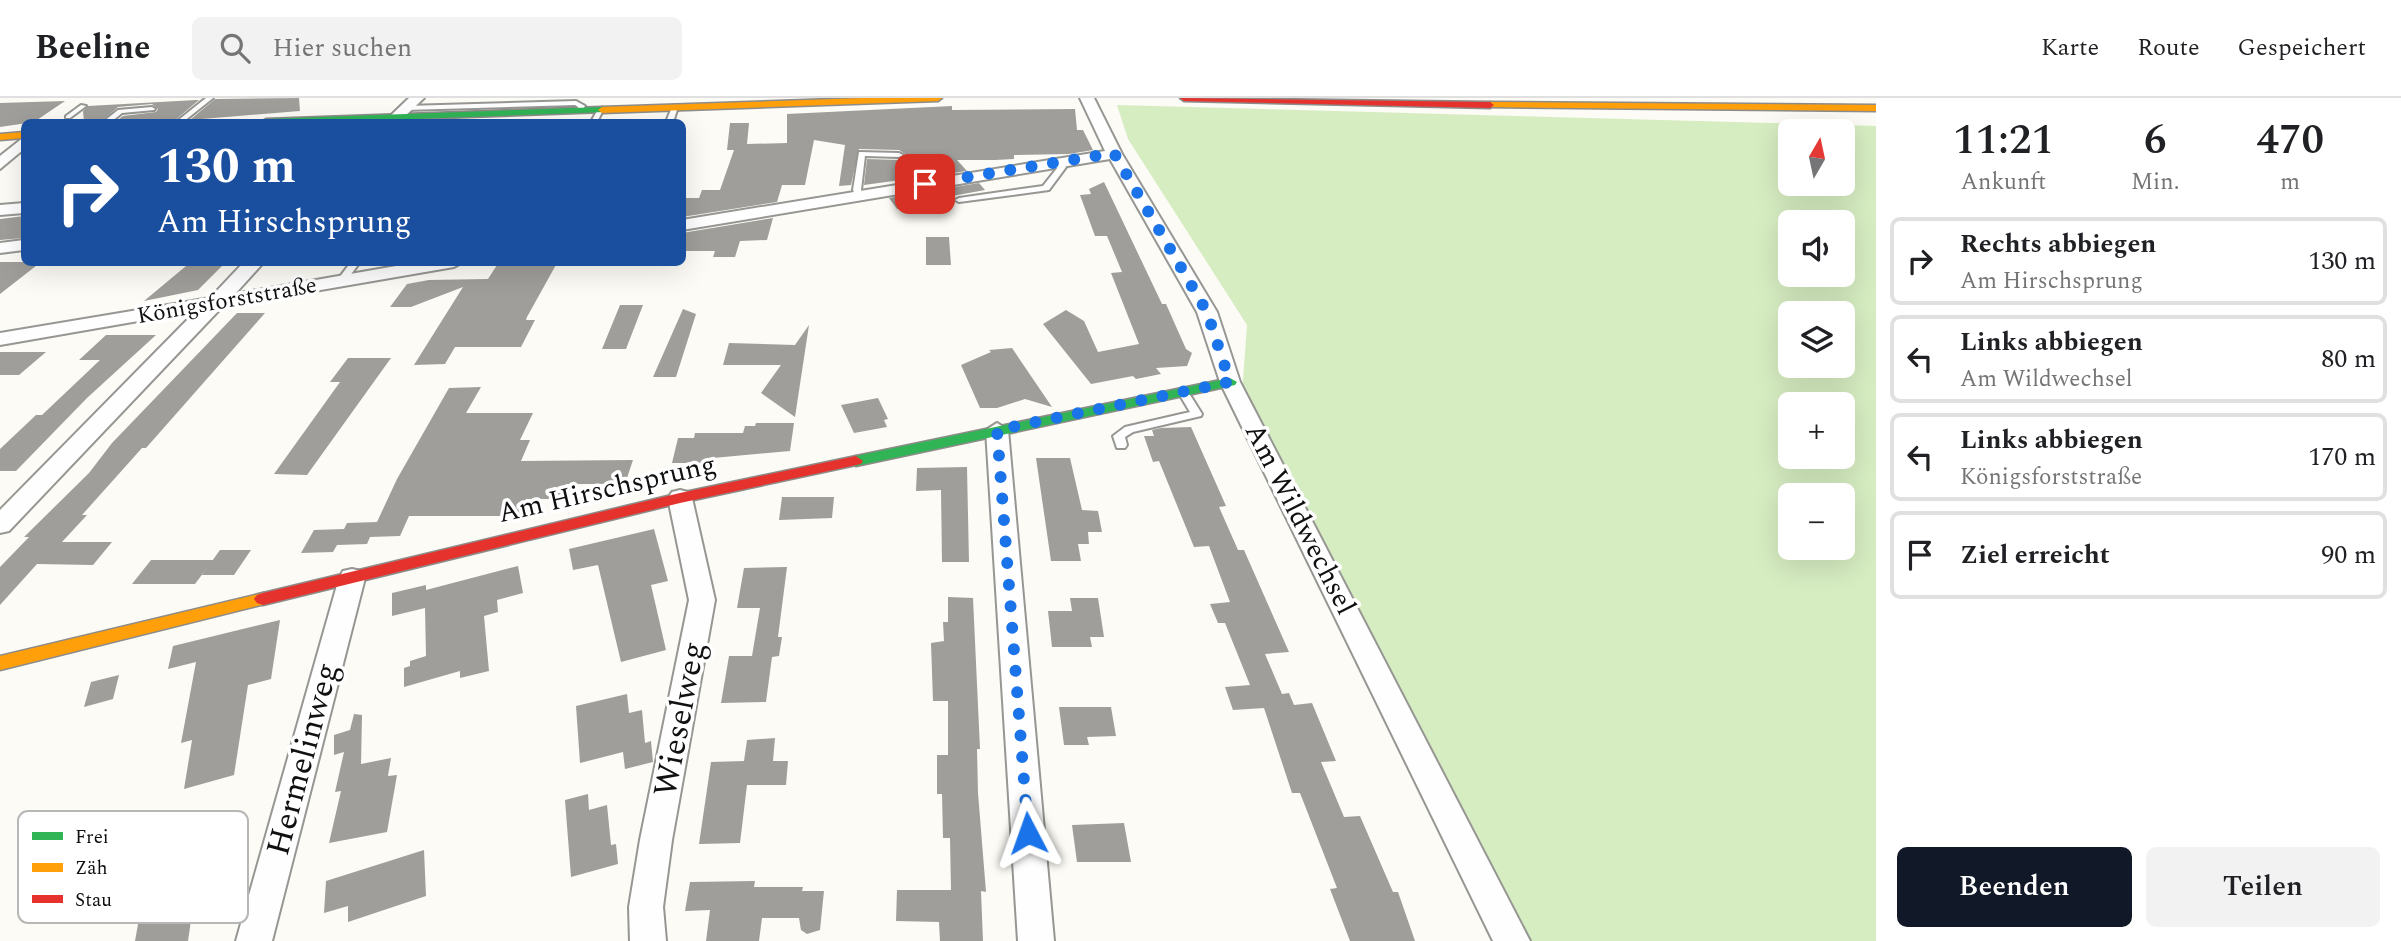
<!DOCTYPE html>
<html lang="de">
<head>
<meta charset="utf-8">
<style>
  body { margin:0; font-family:Spectral,serif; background:#f2f2f2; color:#202124; height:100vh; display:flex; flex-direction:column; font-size:26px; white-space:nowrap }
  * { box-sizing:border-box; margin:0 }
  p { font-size:23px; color:#757577 }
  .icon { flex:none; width:38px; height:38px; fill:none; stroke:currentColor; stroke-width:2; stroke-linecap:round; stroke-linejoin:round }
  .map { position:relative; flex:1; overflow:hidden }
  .side { display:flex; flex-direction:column; background:#fff; width:525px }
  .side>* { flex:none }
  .top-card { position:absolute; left:21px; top:21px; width:665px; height:147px; border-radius:10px; box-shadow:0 7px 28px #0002; background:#1a4fa0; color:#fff; overflow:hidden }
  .needle { width:46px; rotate:9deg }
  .controls { position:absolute; left:1778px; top:21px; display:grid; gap:14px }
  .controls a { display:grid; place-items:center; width:77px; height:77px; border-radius:10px; background:#fff; box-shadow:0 7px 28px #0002; font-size:35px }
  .pin { position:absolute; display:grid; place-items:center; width:60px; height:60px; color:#fff; margin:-30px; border-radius:14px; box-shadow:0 4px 10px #0006 }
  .me { position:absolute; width:77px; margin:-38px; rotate:356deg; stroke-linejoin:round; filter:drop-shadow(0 0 5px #0008) }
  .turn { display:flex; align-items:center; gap:24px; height:147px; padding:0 21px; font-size:32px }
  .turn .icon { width:91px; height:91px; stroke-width:2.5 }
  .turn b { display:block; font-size:49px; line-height:60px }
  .eta { display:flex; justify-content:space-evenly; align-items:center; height:119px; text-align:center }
  .eta b { font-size:42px; font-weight:600; line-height:49px }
  .primary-button { display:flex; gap:14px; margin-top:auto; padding:14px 21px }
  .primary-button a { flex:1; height:80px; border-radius:10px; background:#111827; color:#fff; font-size:28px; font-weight:600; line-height:80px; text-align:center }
  .primary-button a+a { background:#f2f2f2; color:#202124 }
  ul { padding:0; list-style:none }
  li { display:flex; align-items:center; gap:21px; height:88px; margin:0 14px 10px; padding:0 7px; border:4px solid #e0e0e0; border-radius:10px }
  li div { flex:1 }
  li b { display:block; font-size:26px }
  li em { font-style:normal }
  header { display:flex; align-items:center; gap:42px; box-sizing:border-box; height:98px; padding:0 35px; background:#fff; border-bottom:2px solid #e0e0e0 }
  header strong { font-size:33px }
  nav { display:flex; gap:38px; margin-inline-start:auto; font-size:24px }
  .search { width:490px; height:63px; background:#f2f2f2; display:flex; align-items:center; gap:18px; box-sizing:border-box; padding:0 24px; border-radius:10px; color:#757577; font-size:26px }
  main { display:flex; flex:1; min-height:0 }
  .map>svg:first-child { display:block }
  .forest { fill:#d6ecc1; fill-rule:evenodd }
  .building { fill:#a09e9a }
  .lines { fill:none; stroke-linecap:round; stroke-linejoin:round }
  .lane-casing { stroke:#969693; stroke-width:4 }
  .street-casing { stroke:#969693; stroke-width:4 }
  .fast-casing { stroke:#8d8c8a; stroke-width:3 }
  .slow-casing { stroke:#8d8c8a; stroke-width:3 }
  .jam-casing { stroke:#8d8c8a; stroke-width:3 }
  .lane { fill:#fffefe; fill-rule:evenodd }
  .street { fill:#fffefe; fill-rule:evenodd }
  .fast { fill:#30b455; fill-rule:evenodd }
  .slow { fill:#ff9f0a; fill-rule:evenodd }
  .jam { fill:#e5322d; fill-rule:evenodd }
  .route { stroke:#1a73e8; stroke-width:12; stroke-dasharray:0 21.6 }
  .labels { text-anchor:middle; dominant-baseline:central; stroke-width:7; stroke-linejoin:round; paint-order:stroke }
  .far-street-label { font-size:23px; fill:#101010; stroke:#fff }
  .street-label { font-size:28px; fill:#101010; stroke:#fff }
  .near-street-label { font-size:33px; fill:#101010; stroke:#fff }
  .key { fill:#fff; stroke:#b7b7b7; stroke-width:2 }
  .key-label { font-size:19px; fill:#101010 }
</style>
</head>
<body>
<header>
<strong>Beeline</strong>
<div class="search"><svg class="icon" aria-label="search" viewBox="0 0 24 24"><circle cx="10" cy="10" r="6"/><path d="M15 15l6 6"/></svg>Hier suchen</div>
<nav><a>Karte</a><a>Route</a><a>Gespeichert</a></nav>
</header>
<main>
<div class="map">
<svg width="1876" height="843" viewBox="0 0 1876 843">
  <rect width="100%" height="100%" fill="#fcfbf5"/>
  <!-- forest -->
  <path class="forest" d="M1117,7L1876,28V843H1512L1242,296L1247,227L1128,41ZM1790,33H1843V86H1790ZM1790,124H1843V177H1790ZM1790,215H1843V268H1790ZM1790,306H1843V359H1790ZM1790,397H1843V450H1790Z"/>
  <!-- building -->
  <path class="building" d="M299,0L300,13L190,22L215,1Z
    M196,2H199L174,23L115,24L123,18L156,14L158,11L152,6L118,9L101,24H84L83,13L88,8Z
    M65,3L34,24L0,29V5Z
    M952,8V12L1075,11L1077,32H1083L1093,52L1069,56L1014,57V61L995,62H957L967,73L864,87L867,61L899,62L905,56L899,52L859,51L851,87L839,88L845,47L814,42L805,87H782L777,104L682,119V100H699L702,92H720L734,52H727L730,25H749L747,46L787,45V16Z
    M1104,84L1162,206H1166L1186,251L1192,255L1187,268L1156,270L1161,276L1136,281L1133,278L1091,286L1043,226L1066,212L1084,223L1098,254L1139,246L1111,175L1122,174L1107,138H1095L1080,97L1091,96L1089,91Z
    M979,85L985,92L925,103L928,106L897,111L889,100Z
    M24,118V140L0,142V121Z
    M773,120L767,142L740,143L735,159H713L715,153H682V135Z
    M926,139H949L951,167H926Z
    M0,164H41L0,196Z
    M514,165H557L527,219L526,222H535L521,249H455L445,266L414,267L463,189L411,209H390L407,186L429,182L488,181L497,167Z
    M186,168H222L198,192L144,203Z
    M620,207H643L626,251H602Z
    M683,211L696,216L676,279H653Z
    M237,215H265L146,350H142L82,417H87L62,444H112L93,467L37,466L0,507V469L29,439H24L89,375L112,345Z
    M809,227L795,319L761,295L781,267H723L729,245L795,247Z
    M106,237H156L87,300L16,373H0V351L36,317H42L100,262H79Z
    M1012,250L1052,309L1025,301L997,310H980L961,267L991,254L989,252Z
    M0,254H46L19,277H0Z
    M348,260H391L307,377L274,376L340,284H330Z
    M481,289L466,315H533L520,342H530L521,363L633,362L625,386H566L561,401H526L518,418H409L400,438L370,439L367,446L337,447L333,454L301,455L314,432L344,431L347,425L377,424L397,381L449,290Z
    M878,300L888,321L884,322L887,329L854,335L841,307Z
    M756,325H794L790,353L713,360L712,365H672L678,340H694L695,335H743L745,328H755Z
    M1191,329L1226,408L1219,409L1238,452H1244L1289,554L1265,556L1282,596L1289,595L1294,607L1312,605L1336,663L1321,664L1344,719L1360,718L1393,794H1398L1415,843H1350L1330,791L1337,790L1300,695H1292L1264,610L1233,612L1225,589L1250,587L1225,525H1218L1210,506L1230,504L1209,448L1194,449L1159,363L1153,364L1144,338H1154L1152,332L1161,330Z
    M1036,360H1070L1082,412L1098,413L1102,434H1088L1089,446H1078L1081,463H1051Z
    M967,369L969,464H942L941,392L916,393L917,370Z
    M782,399H834L832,420L779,422Z
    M654,431L668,483L651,487L666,552L621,564L598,467L573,472L569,451Z
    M220,452H251L234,477H202Z
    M151,462H213L195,486H132Z
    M518,468L523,495L497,502L498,514L484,518L489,573L460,580V573L404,589V570L410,568V563L426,558L425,510L392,518V495L426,487V492Z
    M787,469L778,539H782L779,558L772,559L766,604L721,605L729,558H752L760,510H737L744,470Z
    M948,499L973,500L980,651H977L978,695L986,794L981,793L983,843H940L939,824L896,823L897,792H951L950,740H943L942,696H937V657H948V603H933L931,545L944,543L943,524H948Z
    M1070,500H1098L1104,539H1090L1092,549H1052L1048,513H1072Z
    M280,522L271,581L248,587L234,677L184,691L192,642L181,645L196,564L168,571L173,548Z
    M119,577L113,601L84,609L91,584Z
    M627,596L629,615L642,612L645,645L651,643L653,664L625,671L623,654L580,665L576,608Z
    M1059,609H1111L1116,638L1087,639L1089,647H1064Z
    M354,616L362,617L361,666L391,660L388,678L397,677L387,734L329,745L341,693L335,694L344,654L334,657V637L350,632Z
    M775,640L773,663H788L786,687H747L740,745L699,746L711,664L744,663L747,642Z
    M588,696L589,712L607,707L611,747L616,746L618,766L571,779L565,702Z
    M186,721L182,743L214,733L205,792L195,795L188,843H135L147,776L110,787L115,763L72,776L78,752Z
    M1124,725L1131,764H1077L1072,727Z
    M424,752L426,798L348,824V808L324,815L326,783Z
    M755,783L754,789H803L802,793H824L820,832L807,836L801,832L799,820H762L759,843H706L710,812L685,813L690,784Z"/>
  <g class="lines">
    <defs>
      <path id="lane" d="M206,0H213L183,24H176Z
        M576,3L585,8L581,14H577L578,9L575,7L406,12L403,10L406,8Z
        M81,7L86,8L70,20H66V18Z
        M675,7L678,9L673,24H666L672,9Z
        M152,9L155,11L154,12L122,15L111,24H103L118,12Z
        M598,11L603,12L597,24H591Z
        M859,54L899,55L903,57L899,59L865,58L861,92L863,97L859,99H856L853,92Z
        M1054,61H1060L1066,69L1049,92L959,104L955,102L959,100L1043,88L1058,69L1053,63Z
        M351,164H360L344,186H338L336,184Z
        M1183,291L1187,292L1202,316L1201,318L1133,334L1125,339L1127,347L1125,350H1117L1113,338L1125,329L1190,314L1178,294Z"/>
      <path id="street" d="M409,0H424L399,24H384Z
        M1080,0H1094L1122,56L1217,214L1240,284L1530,843H1493L1220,284L1197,214L1110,61L682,132V122L1105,53Z
        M24,39V51L0,71V58Z
        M24,105V115L0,117V107Z
        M24,142V152L0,155V145Z
        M244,164H264L235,196L419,164H463L454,169L222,209L9,433L0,435V412L196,213L0,247V235L210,200Z
        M997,325L1008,332L1054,843H1018L986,332Z
        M680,392L688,394L692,400L715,502L672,742L663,809L666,843H630L629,809L640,742L689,502L668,400L672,394Z
        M352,471L361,473L365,480L272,843H236L339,480L343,473Z"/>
      <path id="fast" d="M602,9L605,10V14L328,24H261L266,21Z
        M1230,280L1237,284L1235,287L856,368L849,363L856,358Z"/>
      <path id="slow" d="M864,0H942L938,3L602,15L598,12L602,9Z
        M1490,4L1876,7V13L1487,9L1486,7Z
        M24,34V40L0,42V36Z
        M263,495L269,497L272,501L269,505L0,572V558Z"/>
      <path id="jam" d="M1180,0L1490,4L1494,7L1490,10L1184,3Z
        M856,358L863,363L861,366L680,405L263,507L257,505L254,501L257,497L263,495L680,395Z"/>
    </defs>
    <!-- lane casing -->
    <use href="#lane" class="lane-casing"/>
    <!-- street casing -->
    <use href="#street" class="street-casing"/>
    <!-- fast casing -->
    <use href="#fast" class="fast-casing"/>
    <!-- slow casing -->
    <use href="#slow" class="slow-casing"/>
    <!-- jam casing -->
    <use href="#jam" class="jam-casing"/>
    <!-- lane -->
    <use href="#lane" class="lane"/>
    <!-- street -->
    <use href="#street" class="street"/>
    <!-- fast -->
    <use href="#fast" class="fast"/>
    <!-- slow -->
    <use href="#slow" class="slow"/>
    <!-- jam -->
    <use href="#jam" class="jam"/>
  </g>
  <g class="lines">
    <!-- route -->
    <path class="route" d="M925,86L1114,55L1207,214L1230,284L997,332L1028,735"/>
  </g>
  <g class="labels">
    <!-- far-street labels -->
    <g class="far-street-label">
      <text transform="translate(227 203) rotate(-10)">Königsforststraße</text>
    </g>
    <!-- street labels -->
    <g class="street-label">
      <text transform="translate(607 391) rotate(-13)">Am Hirschsprung</text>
      <text transform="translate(1300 421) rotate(63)">Am Wildwechsel</text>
    </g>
    <!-- near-street labels -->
    <g class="near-street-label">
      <text transform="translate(680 621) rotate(-79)">Wieselweg</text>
      <text transform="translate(303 661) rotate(-75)">Hermelinweg</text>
    </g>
  </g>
  <!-- legend -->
  <rect x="18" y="713" width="230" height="112" rx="10" class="key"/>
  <rect x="32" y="734" width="31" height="8" fill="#30b455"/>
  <rect x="32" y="765" width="31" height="9" fill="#ff9f0a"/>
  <rect x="32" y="797" width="31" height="8" fill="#e5322d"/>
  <g class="key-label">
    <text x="75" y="745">Frei</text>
    <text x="75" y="776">Zäh</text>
    <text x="75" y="808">Stau</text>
  </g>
</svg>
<div class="controls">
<a><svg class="needle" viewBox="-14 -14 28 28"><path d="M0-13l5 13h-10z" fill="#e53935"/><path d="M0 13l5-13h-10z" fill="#757577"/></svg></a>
<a><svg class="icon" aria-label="sound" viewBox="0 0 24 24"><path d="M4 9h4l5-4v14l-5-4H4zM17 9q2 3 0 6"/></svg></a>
<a><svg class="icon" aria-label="layers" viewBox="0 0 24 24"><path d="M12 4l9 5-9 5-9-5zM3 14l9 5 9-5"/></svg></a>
<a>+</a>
<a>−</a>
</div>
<div class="pin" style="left:925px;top:86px;background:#d93025"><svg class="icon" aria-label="arrive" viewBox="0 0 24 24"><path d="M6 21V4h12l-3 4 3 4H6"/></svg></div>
<svg class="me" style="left:1028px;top:735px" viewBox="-20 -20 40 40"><path d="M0-17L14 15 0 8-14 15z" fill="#1a73e8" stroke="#fff" stroke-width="4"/></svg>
<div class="top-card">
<div class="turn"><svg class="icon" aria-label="right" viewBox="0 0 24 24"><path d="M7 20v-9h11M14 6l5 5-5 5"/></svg><div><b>130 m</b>Am Hirschsprung</div></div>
</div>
</div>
<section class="side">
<div class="eta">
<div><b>11:21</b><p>Ankunft</p></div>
<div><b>6</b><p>Min.</p></div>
<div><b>470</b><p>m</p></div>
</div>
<ul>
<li><svg class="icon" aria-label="right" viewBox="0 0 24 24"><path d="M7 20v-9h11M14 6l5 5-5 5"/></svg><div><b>Rechts abbiegen</b><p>Am Hirschsprung</p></div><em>130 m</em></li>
<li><svg class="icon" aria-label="left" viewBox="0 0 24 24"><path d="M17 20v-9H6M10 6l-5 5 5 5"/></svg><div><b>Links abbiegen</b><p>Am Wildwechsel</p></div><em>80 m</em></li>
<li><svg class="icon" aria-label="left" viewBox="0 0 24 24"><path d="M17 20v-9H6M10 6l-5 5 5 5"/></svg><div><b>Links abbiegen</b><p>Königsforststraße</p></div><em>170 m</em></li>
<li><svg class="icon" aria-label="arrive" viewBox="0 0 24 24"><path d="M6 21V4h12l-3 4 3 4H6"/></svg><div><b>Ziel erreicht</b></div><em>90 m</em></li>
</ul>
<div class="primary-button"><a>Beenden</a><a>Teilen</a></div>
</section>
</main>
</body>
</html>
